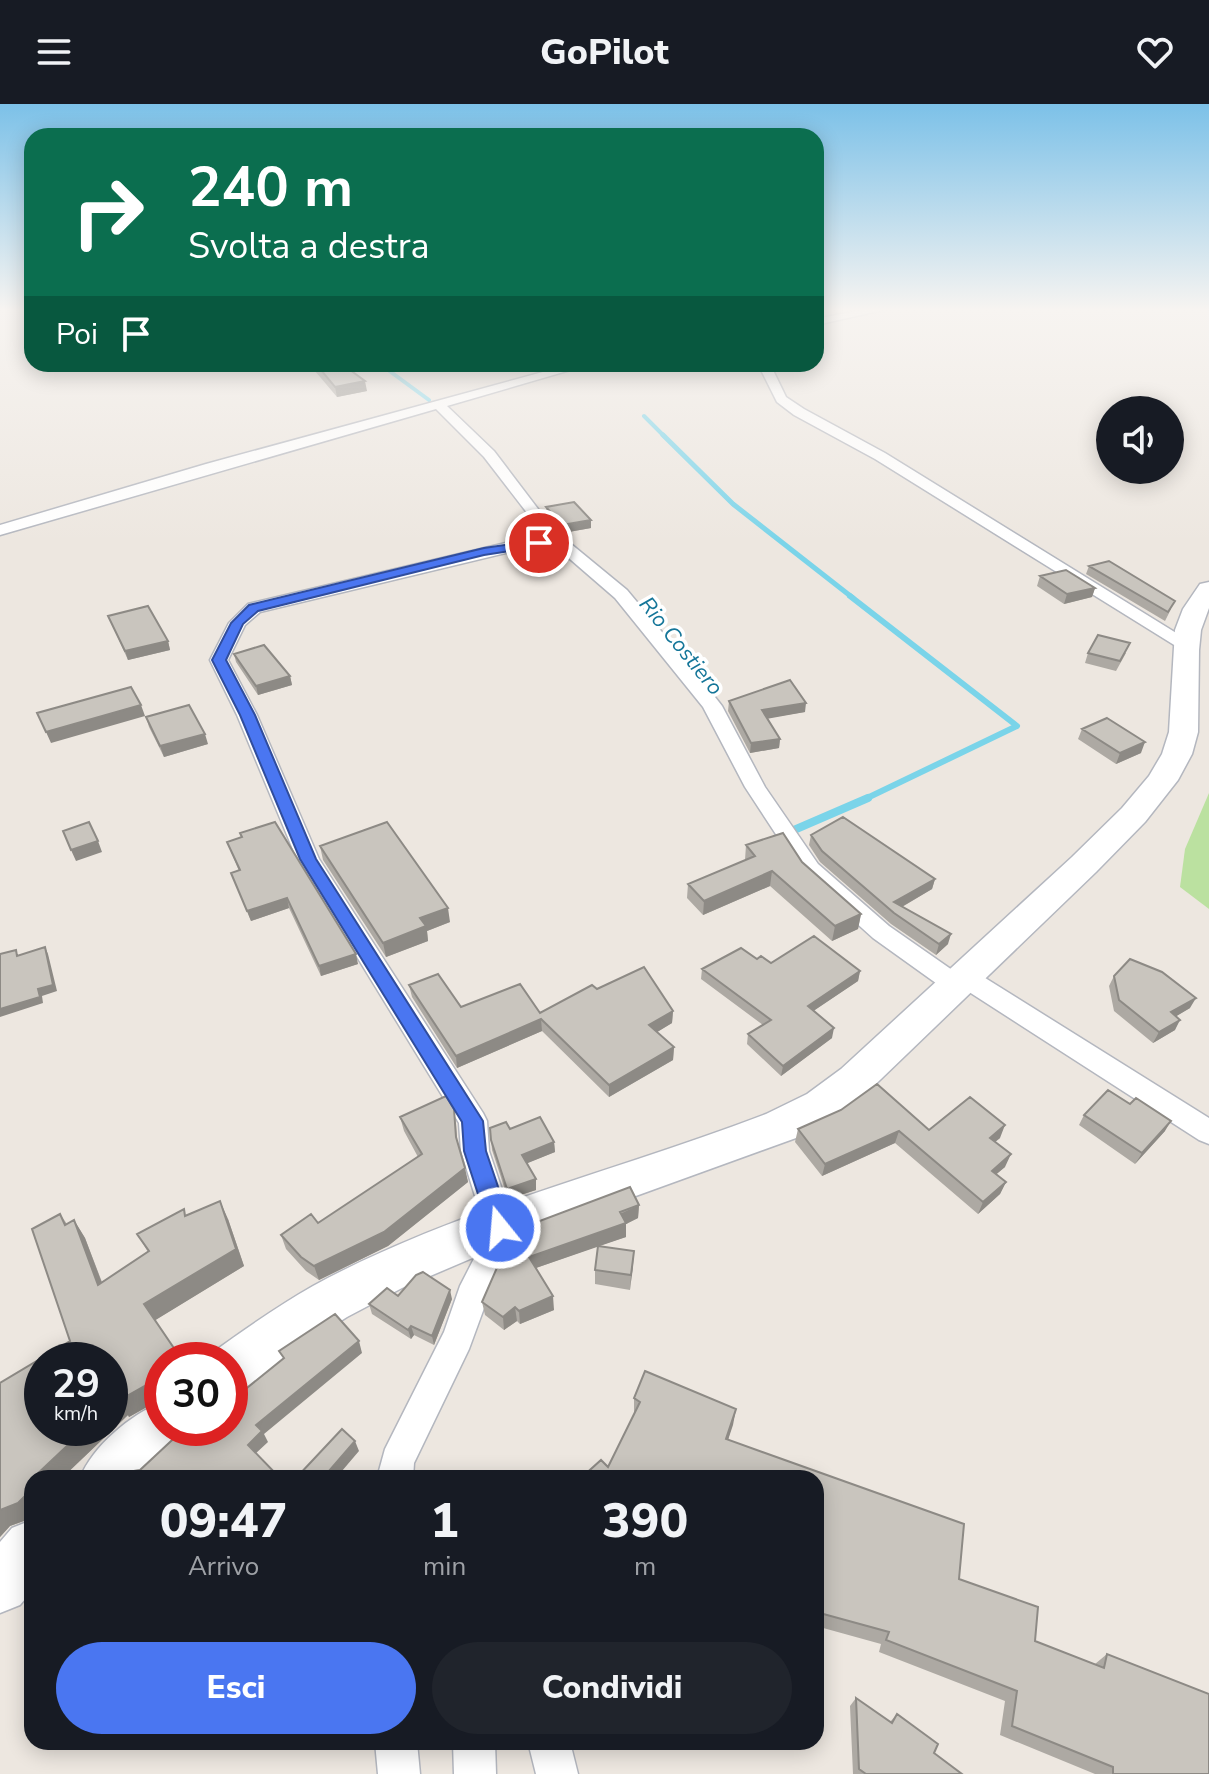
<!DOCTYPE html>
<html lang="it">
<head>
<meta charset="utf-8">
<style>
  body { margin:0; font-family:"Nunito Sans",sans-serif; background:#20242c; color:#f1f3f6; height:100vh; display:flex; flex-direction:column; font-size:30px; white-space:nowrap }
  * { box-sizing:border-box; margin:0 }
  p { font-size:26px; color:#9ea1a6 }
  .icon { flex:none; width:44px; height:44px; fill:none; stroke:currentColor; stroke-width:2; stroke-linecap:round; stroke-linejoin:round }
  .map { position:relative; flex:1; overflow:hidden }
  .side { position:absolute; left:24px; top:1366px; width:800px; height:280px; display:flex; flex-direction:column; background:#171b24; border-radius:24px; box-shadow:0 4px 20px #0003 }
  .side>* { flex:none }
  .top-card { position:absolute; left:24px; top:24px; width:800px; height:244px; border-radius:24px; box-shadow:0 4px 20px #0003; background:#0b6e4f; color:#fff; overflow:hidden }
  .tools { position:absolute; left:1096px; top:292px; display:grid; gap:16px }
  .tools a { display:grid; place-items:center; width:88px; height:88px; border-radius:50%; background:#171b24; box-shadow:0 4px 20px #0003; font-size:40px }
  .speed { position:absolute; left:24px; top:1238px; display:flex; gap:16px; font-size:40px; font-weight:700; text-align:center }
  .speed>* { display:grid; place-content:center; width:104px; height:104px; border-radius:50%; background:#171b24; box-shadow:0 4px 20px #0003; line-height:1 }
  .speed small { font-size:20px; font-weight:400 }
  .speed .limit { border:12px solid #d22; background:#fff; color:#111 }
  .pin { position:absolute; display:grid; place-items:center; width:68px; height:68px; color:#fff; margin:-34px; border:4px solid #fff; border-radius:50%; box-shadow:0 2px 8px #0007 }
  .me { position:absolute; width:88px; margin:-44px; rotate:343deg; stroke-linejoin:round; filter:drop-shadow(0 0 6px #0008) }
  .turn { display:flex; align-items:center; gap:28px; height:168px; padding:0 32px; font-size:36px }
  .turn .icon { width:104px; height:104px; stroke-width:2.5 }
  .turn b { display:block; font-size:56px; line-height:68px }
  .then { display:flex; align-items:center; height:76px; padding:0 32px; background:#0003; gap:16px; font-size:30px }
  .eta { display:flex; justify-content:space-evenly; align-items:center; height:136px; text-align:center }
  .eta b { font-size:48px; font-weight:800; line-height:56px }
  .cta { display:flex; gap:16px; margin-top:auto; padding:16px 32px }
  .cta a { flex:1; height:92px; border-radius:48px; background:#4a76f1; color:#fff; font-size:32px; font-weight:800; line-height:92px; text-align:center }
  .cta a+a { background:#20242c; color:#f1f3f6 }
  header { display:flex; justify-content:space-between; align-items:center; height:104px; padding:0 32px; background:#171b24; font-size:36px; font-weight:800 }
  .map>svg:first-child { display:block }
  .green { fill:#bbe1a0 }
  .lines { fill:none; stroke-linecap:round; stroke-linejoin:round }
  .stream-far3 { stroke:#7ad4e9; stroke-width:4 }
  .stream-far2 { stroke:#7ad4e9; stroke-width:5 }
  .stream-far1 { stroke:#7ad4e9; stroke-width:6 }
  .stream { stroke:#7ad4e9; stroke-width:8 }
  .minor-casing { stroke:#b4b7bf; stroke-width:3 }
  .secondary-casing { stroke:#b4b7bf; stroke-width:3 }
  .minor { fill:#fff; fill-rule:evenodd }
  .secondary { fill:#fff; fill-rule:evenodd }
  .wall { fill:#ada9a3 }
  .shaded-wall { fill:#8d8a85 }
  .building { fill:#c9c5be; stroke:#8d8a85; stroke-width:2 }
  .route { fill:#4a76f1; stroke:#304d9d; stroke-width:2 }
  .labels { text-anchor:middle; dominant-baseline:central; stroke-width:7; stroke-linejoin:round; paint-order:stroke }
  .far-water-label { font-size:22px; font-style:italic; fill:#157699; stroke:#fff }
</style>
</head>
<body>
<header><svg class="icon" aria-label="menu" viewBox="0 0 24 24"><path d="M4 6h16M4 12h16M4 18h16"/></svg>GoPilot<svg class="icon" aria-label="heart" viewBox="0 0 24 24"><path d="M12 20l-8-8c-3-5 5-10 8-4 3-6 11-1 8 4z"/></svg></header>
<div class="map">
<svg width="1209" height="1670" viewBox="0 0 1209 1670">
  <rect width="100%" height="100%" fill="#ede7e0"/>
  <!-- green -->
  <path class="green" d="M1209,689V805L1180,783L1185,745Z"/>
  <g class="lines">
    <!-- stream-far3 -->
    <path class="stream-far3" d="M380,260L429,296
      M644,312L665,333"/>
    <!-- stream-far2 -->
    <path class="stream-far2" d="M663,331L733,400L853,494"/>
    <!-- stream-far1 -->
    <path class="stream-far1" d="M850,492L1017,622L863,696"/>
    <!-- stream -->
    <path class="stream" d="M787,729L868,694"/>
    <defs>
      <path id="minor" d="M872,204H892L816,221V215Z
        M572,260H591L447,302L494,347L554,426L627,486L701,575L722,602L765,683L818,760L889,822L955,868L965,864L974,867L1209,1014V1040L1199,1036L966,886L956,890L947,887L873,834L802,770L745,683L703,603L615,494L563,449L539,444L510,448L260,508L245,521L228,556L257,611L319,755L483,1009L487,1017L489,1047L515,1124L513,1138L491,1185L469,1245L414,1359L413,1374H377L385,1345L444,1228L460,1182L483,1137L485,1124L461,1047L459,1019L297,755L237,611L210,556L229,519L248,500L510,438L548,436L484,353L436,305L0,431V421L206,360Z
        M758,260H770L786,293L804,305L885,349L1194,540L1191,544H1179L875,355L794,311L777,298Z
        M375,1638H417L420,1670H378Z
        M453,1638H495L496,1670H454Z
        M528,1638H570L578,1670H536Z"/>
      <path id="secondary" d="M1209,478V504L1201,526L1199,546L1198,628L1192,650L1178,676L1145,718L1096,768L854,1001L796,1034L517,1135L402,1184L347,1213L295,1246L248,1283L230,1290V1256H209L212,1249C245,1225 278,1202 313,1182C456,1104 616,1068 766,1010L807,990L841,965L1072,753L1122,704L1149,672L1162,650L1169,628L1175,526L1183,505L1200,480Z
        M162,1298V1324H188L180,1342L146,1374H80C93,1342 130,1311 162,1298Z
        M32,1416V1487L20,1501L0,1509V1438L12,1424Z"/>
    </defs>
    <!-- minor casing -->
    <use href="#minor" class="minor-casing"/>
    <!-- secondary casing -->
    <use href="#secondary" class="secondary-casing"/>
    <!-- minor -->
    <use href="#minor" class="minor"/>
    <!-- secondary -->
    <use href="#secondary" class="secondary"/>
  </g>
  <!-- wall -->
  <path class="wall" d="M309,260H347V264L367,287L337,293Z
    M546,403L591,424L563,429L546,411Z
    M1089,462L1171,505L1165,517L1086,470Z
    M1040,472L1095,484L1092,493L1064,500L1037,482Z
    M108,512L168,537L170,546L128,556Z
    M1088,549H1126L1116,567L1085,559Z
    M234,550L290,572L292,581L258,591L236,558Z
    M729,597L805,608L767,614L780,635L779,644L750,649L728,607Z
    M146,613L208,640L164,653L149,623Z
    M1082,625L1141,649L1116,660L1078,635Z
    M811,731L935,775L932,785L902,803L948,840L936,851L891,820L820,758L809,741Z
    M227,738L358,860L321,872L289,804L251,817L231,769L239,767Z
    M746,741L802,758L861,810L858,825L832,837L770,782L703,811L687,794L688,780L745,756Z
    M320,742L450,818L427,827L428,837L386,853L323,756Z
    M757,855L771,859L860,867L858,877L813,907L832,934L781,972L747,940L748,930L763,921L701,875L702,865Z
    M1114,872L1190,904L1176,912L1175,926L1153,939L1114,907L1109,882Z
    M409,881L461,903L540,909L597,885L673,907L672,919L657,928L674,943L673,956L609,993L542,927L457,964L412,893Z
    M1084,1011L1165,1027L1135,1060L1079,1021Z
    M400,1013L456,1020L457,1038L468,1078L388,1142L319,1176L306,1167L286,1145L281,1131L318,1119L418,1053L404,1027Z
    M490,1024L510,1025L554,1038L555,1048L527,1059L536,1086L508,1095L492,1046Z
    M798,1025L929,1026L1000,1034L995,1038L1005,1063L996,1070L1006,1078L1000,1090L978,1110L895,1039L822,1072L795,1038Z
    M639,1101L638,1114L626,1120V1133L598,1142L633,1161L630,1186L595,1180V1166L598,1142L536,1164L554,1206L520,1220L517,1217L504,1226L485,1211L482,1198L513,1127Z
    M60,1110L67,1120L74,1116L85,1134L102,1178L148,1148L137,1130L187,1112L228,1115L244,1162L155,1216L162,1256V1296L161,1295L129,1313L128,1311L62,1374H32V1414L10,1422L0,1433V1279L70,1237Z
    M398,1192L452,1195L434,1241L414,1231L411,1235L372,1210L369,1200Z
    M645,1267L736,1305L728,1336L964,1420L959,1475L1038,1503L1035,1537L1095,1560L1107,1550L1209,1590V1670H1095L1000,1631L1005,1597L879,1548L881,1540L816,1522V1374H581L601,1356L608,1363L634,1311V1294Z
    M856,1594L890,1618L897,1610L934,1649L962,1670H853L850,1602Z"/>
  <!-- shaded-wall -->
  <path class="shaded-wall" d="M365,277L367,287L337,293L335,283Z
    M591,416V424L563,429L562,421Z
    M1095,484L1092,493L1064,500L1067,490Z
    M168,537L170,546L128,556L125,547Z
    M290,572L292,581L258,591L256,582Z
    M806,599L805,608L761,616L762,606Z
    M141,601L145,612L51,639L46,628Z
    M205,630L208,640L164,653L160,642Z
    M780,635L779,644L750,649L751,639Z
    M1145,638L1141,649L1116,660L1120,649Z
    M98,737L102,748L76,757L71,746Z
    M772,767L770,782L703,811L704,797Z
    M935,775L932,785L893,808L894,798Z
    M287,794L289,804L251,817L247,807Z
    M448,804L450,818L427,827L428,837L386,853L383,839L420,814Z
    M861,810L858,825L832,837L835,822Z
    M951,830L948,840L936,851L939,840Z
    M45,843L48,850L57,887L42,892L43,899L0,913V905L38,885Z
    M356,850L358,860L321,872L319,862Z
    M860,867L858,877L806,912L808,902Z
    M1196,894L1190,904L1165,919L1171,908Z
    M673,907L672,919L649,933V921Z
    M541,915L542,927L457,964L456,952Z
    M1180,916L1175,926L1153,939L1159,928Z
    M834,924L832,934L781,972L783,962Z
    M674,943L673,956L609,993V981Z
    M1171,1017L1165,1027L1135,1060L1142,1049Z
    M1005,1021L1000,1034L985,1046L990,1034Z
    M899,1027L895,1039L822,1072L825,1060Z
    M554,1038L555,1048L523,1061L522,1051Z
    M1011,1050L1005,1063L986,1079L992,1067Z
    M465,1064L468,1078L388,1142L319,1176L314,1162Z
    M536,1075V1086L508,1095L507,1085Z
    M1006,1078L1000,1090L978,1110L983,1098Z
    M220,1097L228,1115L244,1162L154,1217L144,1200Z
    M639,1101L638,1114L626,1120V1133L530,1166L529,1153Z
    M74,1116L85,1134L109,1198L98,1181Z
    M634,1147L633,1161L630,1186L631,1171Z
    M450,1186L452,1195L434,1241L432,1232Z
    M553,1192L554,1206L520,1220L519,1207Z
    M515,1203L517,1217L504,1226L503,1213Z
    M411,1222L414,1231L411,1235L408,1226Z
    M359,1237L362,1249L264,1330L268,1338L254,1351L248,1341L256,1321Z
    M162,1277V1294L155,1283Z
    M150,1279L161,1295L129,1313L128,1311L62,1374H37L35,1372L86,1324H110V1301L117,1295Z
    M736,1305L733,1321L723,1351L726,1335Z
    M355,1337L359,1347L336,1374H323Z
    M32,1385V1414L10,1422L0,1433V1406Z"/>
  <!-- building -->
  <path class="building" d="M316,260H346V263L365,277L335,283Z
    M574,398L591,416L562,421L546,403Z
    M1109,457L1175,497L1168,508L1089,462Z
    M1066,466L1095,484L1067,490L1040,472Z
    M148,502L168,537L125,547L108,512Z
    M1098,531L1130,539L1120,557L1088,549Z
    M264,541L290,572L256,582L234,550Z
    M790,576L806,599L762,606L780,635L751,639L729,597Z
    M131,583L141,601L46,628L37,609Z
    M189,601L205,630L160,642L146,613Z
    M1107,614L1145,638L1120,649L1082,625Z
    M843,713L935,775L894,798L951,830L939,840L894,809L822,747L811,731Z
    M89,718L98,737L71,746L63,727Z
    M275,718L356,850L319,862L287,794L247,807L231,769L240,766L227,738L242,733L240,729Z
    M387,718L448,804L420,814L426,822L383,839L320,742Z
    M783,729L802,758L861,810L835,822L772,767L704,797L688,780L755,752L746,741Z
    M814,832L860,867L808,902L834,924L783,962L748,930L771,916L702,865L741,844L757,855L761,852L771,859Z
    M45,843L53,881L38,885L40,893L0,905V850L16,846L17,852Z
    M1130,855L1162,868L1196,894L1171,908L1180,916L1159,928L1119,896L1114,872Z
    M644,863L673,907L649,921L674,943L609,981L541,915L456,952L409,881L438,870L461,903L520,880L540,909L592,881L597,885Z
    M877,980L929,1026L970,993L1005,1021L990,1034L1011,1050L992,1067L1006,1078L983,1098L899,1027L825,1060L798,1025L841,1006Z
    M1108,986L1130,1000L1136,994L1171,1017L1142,1049L1084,1011Z
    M446,992L454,1005L456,1033L465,1064L384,1128L314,1162L301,1153L281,1131L311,1110L318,1119L422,1050L400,1013Z
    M540,1013L554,1038L522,1051L536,1075L507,1085L491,1036L490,1024L506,1018L510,1025Z
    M630,1083L639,1101L620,1108L626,1119L529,1153L553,1192L519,1207L515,1203L503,1213L482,1198L513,1127Z
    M220,1097L236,1145L144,1200L182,1256H162V1277L155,1283L150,1279L118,1297L117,1295L110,1301V1256H42V1324H86L35,1372L38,1374H32V1385L18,1399L0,1406V1279L70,1237L32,1125L60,1110L65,1121L74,1116L98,1181L149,1147L137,1130L184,1105L185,1112Z
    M598,1142L634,1147L631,1171L595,1166Z
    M423,1168L450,1186L432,1232L411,1222L408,1226L369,1200L387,1184L398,1192L416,1171Z
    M335,1210L359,1237L256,1321L262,1327L248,1341L280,1374H126L134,1367L140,1366L185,1324H230V1294L232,1296L284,1254L279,1247Z
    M645,1267L736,1305L726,1335L964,1420L959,1475L1038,1503L1035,1537L1104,1564L1107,1550L1209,1590V1670H1113V1663L1012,1622L1017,1587L886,1536L889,1528L816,1508V1374H581L601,1356L608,1363L640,1298L634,1294Z
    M342,1325L355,1337L323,1374H296Z
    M856,1594L892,1619L897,1610L938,1640L934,1649L962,1670H866L859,1665Z"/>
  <!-- sky -->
  <linearGradient id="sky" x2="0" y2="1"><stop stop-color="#7cc1e8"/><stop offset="0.47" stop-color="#f7f4f1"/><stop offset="1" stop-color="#f7f4f1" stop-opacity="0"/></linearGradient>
  <rect width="1209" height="438" fill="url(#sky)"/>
  <!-- route -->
  <path class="route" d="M539,436L543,437V442L484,451L258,507L243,520L226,556L255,611L316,755L483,1017L486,1047L512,1124L508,1131L500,1134L492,1131L489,1124L464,1047L462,1018L300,755L240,611L212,556L231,519L249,501L484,444Z"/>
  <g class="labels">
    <!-- far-water labels -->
    <g class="far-water-label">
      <text transform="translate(681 542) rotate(51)">Rio Costiero</text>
    </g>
  </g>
</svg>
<div class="tools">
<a><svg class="icon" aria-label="sound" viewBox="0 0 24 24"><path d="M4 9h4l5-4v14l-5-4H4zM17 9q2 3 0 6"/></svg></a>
</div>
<div class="speed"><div>29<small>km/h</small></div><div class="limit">30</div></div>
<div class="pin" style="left:539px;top:439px;background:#d93025"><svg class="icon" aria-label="arrive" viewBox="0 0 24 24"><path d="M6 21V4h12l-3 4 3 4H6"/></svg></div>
<svg class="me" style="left:500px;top:1124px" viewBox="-20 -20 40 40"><circle r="17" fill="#4a76f1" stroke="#fff" stroke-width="3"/><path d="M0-11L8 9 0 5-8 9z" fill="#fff"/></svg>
<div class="top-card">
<div class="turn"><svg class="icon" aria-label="right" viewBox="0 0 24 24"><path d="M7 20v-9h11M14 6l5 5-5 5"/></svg><div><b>240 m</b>Svolta a destra</div></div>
<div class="then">Poi<svg class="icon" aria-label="arrive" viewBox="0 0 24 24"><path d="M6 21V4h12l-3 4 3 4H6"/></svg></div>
</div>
<section class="side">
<div class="eta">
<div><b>09:47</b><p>Arrivo</p></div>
<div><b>1</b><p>min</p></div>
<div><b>390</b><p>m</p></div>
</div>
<div class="cta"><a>Esci</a><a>Condividi</a></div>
</section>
</div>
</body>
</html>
